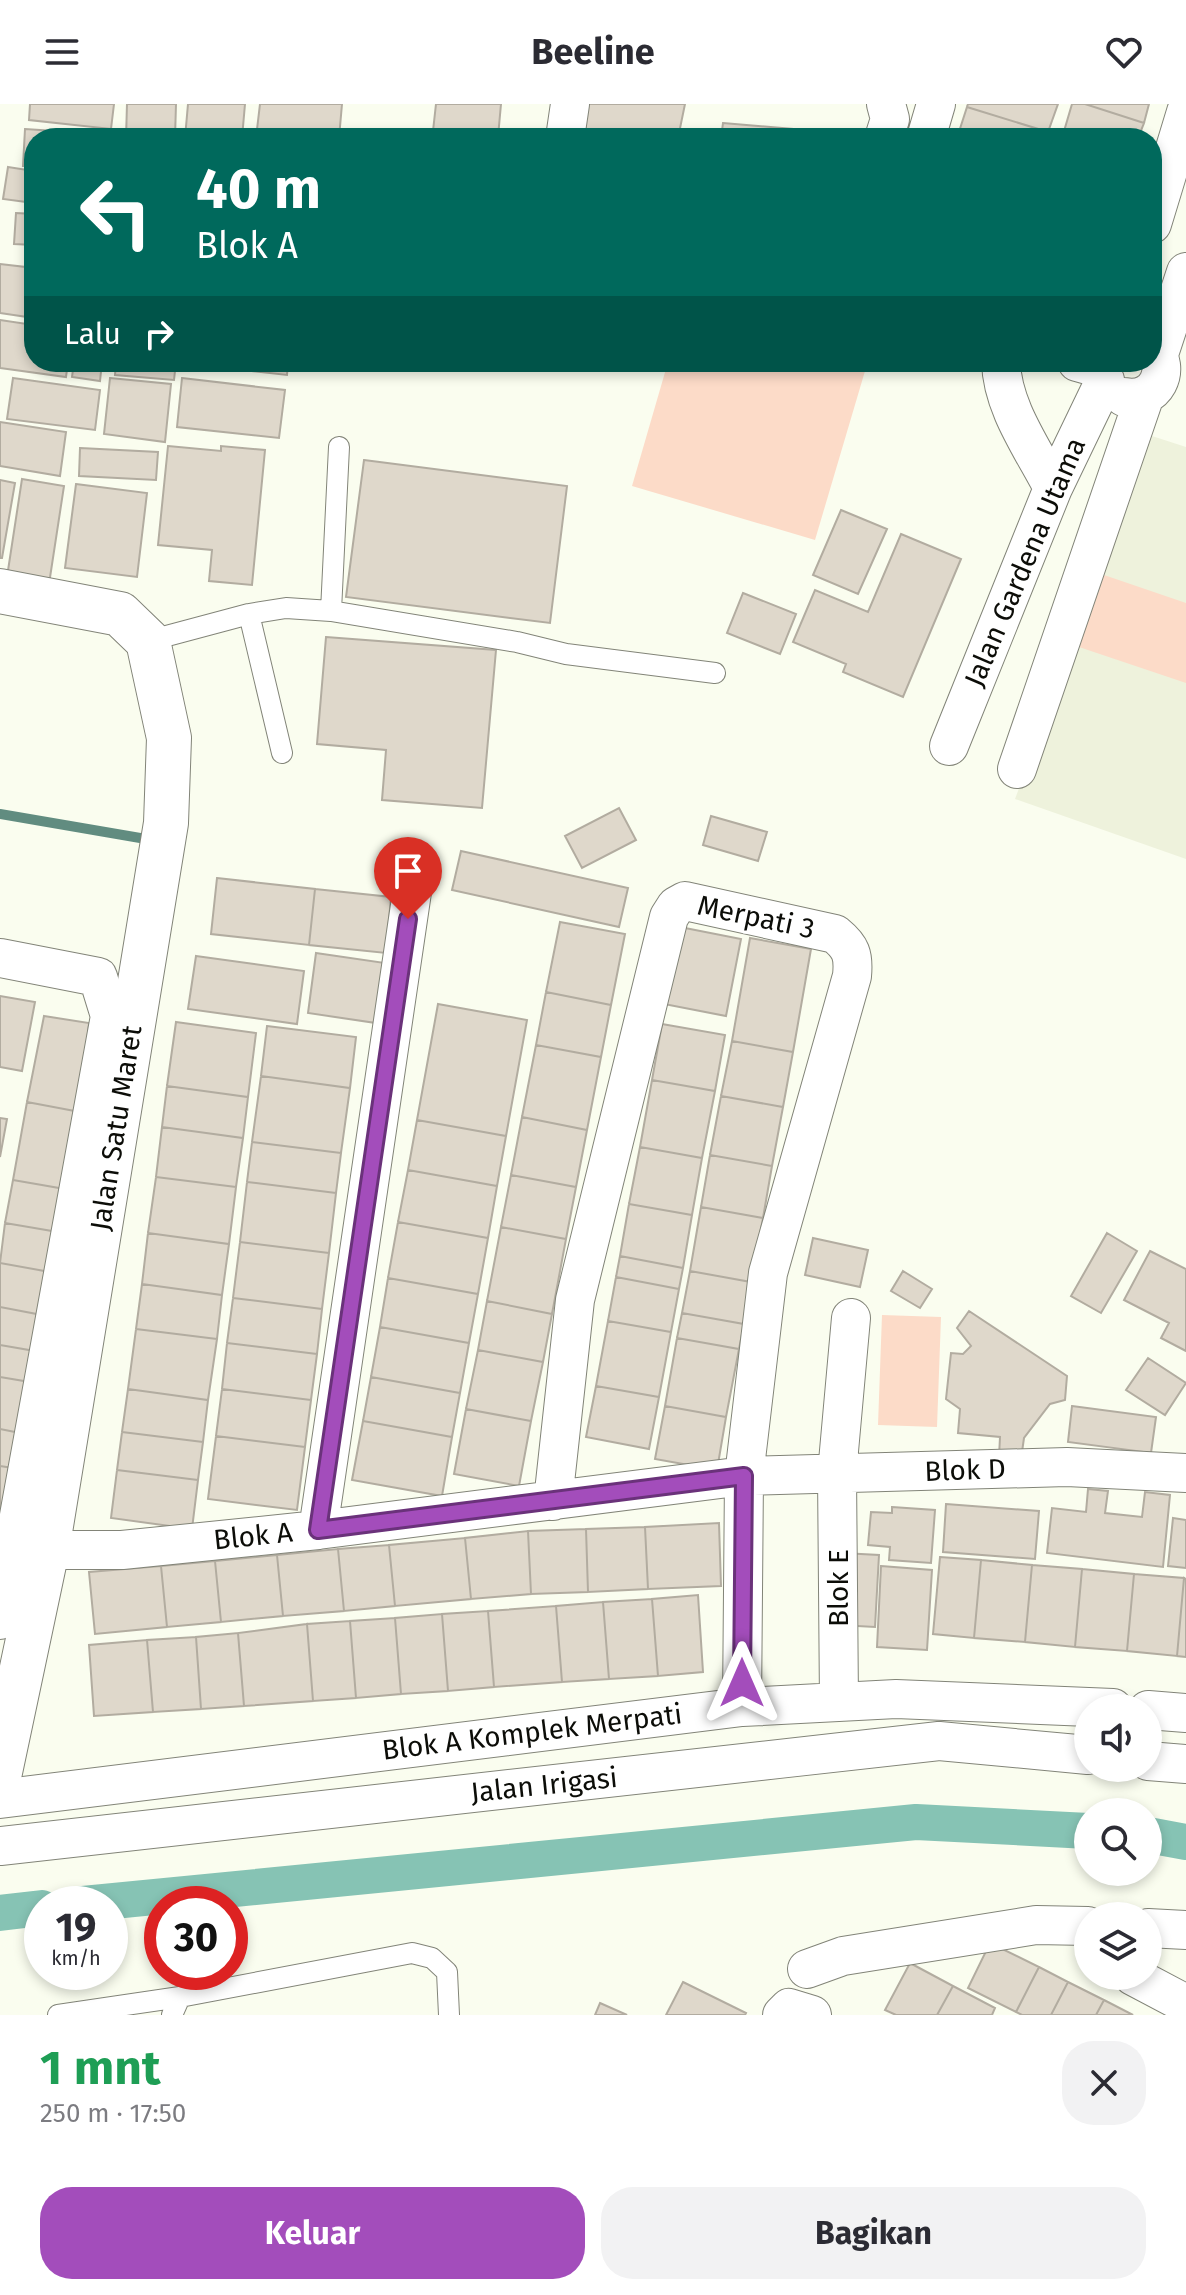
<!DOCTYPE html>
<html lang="id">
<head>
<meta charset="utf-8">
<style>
  body { margin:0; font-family:"Fira Sans",sans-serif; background:#f2f2f3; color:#2b2b33; height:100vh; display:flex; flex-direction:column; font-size:30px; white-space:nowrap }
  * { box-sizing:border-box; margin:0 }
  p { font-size:26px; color:#7c7c81 }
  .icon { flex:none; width:44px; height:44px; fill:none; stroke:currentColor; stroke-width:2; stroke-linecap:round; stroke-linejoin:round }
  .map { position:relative; height:1911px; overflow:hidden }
  .side { display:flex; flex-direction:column; background:#fff; flex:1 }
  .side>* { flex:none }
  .guide { position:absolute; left:24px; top:24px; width:1138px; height:244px; border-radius:32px; box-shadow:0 4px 12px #0003; background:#00695c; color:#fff; overflow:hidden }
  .fabs { position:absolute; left:1074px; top:1590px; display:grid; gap:16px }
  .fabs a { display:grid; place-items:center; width:88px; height:88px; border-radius:50%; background:#fff; box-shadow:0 4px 12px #0003; font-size:40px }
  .speed { position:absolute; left:24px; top:1782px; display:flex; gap:16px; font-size:40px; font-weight:700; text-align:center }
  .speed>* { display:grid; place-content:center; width:104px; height:104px; border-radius:50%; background:#fff; box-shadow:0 4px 12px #0003; line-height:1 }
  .speed small { font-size:20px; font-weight:400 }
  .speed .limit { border:12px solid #d22; background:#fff; color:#111 }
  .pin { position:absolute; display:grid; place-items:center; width:68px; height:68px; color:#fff; margin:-82px -34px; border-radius:50% 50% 50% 0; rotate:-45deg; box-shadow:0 0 8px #0007 }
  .pin .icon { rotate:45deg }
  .me { position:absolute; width:88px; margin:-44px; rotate:0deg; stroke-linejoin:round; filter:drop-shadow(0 0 6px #0008) }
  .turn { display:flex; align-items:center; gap:28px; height:168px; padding:0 40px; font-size:36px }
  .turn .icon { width:104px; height:104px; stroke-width:2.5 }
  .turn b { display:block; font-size:56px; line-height:68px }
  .then { display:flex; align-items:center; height:76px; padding:0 40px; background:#0003; gap:16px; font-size:30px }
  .round { display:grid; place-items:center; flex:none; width:84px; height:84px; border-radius:32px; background:#f2f2f3 }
  .headline { display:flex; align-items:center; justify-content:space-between; height:136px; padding:0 40px }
  h1 { font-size:48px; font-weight:700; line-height:60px; color:#1e9e55 }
  .action { display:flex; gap:16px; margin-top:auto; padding:16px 40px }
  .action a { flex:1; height:92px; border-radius:32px; background:#a34dbb; color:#fff; font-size:32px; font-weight:700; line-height:92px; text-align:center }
  .action a+a { background:#f2f2f3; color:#2b2b33 }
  header { display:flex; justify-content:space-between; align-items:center; height:104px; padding:0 40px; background:#fff; font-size:36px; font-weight:700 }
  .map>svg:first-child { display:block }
  .built { fill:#eef2dc }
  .green { fill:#fcdbc8 }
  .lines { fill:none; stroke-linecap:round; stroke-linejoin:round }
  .stream { stroke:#618c80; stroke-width:10 }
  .canal { stroke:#86c3b4; stroke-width:36 }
  .building { fill:#dfd8cb; stroke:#b2aca0; stroke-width:2 }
  .service-casing { stroke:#828478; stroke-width:22 }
  .minor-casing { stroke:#828478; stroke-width:40 }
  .tertiary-casing { stroke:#828478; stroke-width:46 }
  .service { stroke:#fff; stroke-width:20 }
  .minor { stroke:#fff; stroke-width:38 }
  .tertiary { stroke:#fff; stroke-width:44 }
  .route-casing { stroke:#6a327a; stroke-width:20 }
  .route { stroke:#a34dbb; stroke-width:14 }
  .labels { text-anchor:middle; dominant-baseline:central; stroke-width:6; stroke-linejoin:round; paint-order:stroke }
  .street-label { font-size:28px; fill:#0c0d08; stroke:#fff }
</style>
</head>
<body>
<header><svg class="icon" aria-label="menu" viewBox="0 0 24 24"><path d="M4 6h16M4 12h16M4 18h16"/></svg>Beeline<svg class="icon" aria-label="heart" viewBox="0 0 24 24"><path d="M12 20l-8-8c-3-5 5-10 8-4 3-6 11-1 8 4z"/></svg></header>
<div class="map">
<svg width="1186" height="1911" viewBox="0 0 1186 1911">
  <rect width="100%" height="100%" fill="#fafdef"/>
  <!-- built -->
  <path class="built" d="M1152,332L1186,343V755L1015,695Z"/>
  <!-- green -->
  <path class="green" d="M668,258H833L865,267L815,436L632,382Z
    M1104,471L1186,499V579L1079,543Z
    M882,1211L941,1213L937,1323L878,1321Z"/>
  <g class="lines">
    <!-- stream -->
    <path class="stream" d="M0,710L146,735"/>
    <!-- canal -->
    <path class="canal" d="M1148,1731L1186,1738
      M83,1800L916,1718L1088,1727
      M0,1809L42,1804"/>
  </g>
  <!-- building -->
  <path class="building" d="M30,0H114L111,25L29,16Z
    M127,0H176L175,34H126Z
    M188,0H245L242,34H185Z
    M260,0H342L339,34H256Z
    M436,0H501L498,33L433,27Z
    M587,0H685L678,34H581Z
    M968,0H1058L1048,28L967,3Z
    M1072,0H1085L1144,19L1138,34H1062Z
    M1085,0H1149L1144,19Z
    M967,3L1048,28L1046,34H957Z
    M723,19L816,27V33L824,34H721Z
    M25,25L114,31V34H34V62H23Z
    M8,63L34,67V99L3,95Z
    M16,109L34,110V141L14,140Z
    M0,160L34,164V214L0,209Z
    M0,216L34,221V258H68L66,273L0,264Z
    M74,258H102L100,277L72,273Z
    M116,258H176L174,276L115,271Z
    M206,258H288L287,271L206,262Z
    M13,274L100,286L95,326L7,315Z
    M110,274L171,280L165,338L104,330Z
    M182,274L285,286L279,334L177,323Z
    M0,318L66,328L60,372L0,362Z
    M168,342L221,347V342L265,346L252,481L209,477L212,446L158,441Z
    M80,344L158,348L156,376L79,372Z
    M364,356L567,382L550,519L346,493Z
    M22,375L64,382L49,480L7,473Z
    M0,376L15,379L2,454H0Z
    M76,380L147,389L137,473L65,464Z
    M841,406L887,425L858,490L813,471Z
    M901,430L961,455L903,593L843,568L846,560L793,538L815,486L868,508Z
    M743,489L796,510L780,550L727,529Z
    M326,533L496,546L482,704L382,696L386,646L317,640Z
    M619,704L636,736L582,764L565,732Z
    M711,712L767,728L758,757L703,741Z
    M461,747L628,784L619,823L452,786Z
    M217,774L315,785L309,841L211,830Z
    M315,785L391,793L386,849L309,841Z
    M560,818L625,830L611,901L546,888Z
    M680,823L741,835L726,912L664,900Z
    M750,834L811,845L793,948L732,937Z
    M316,849L385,859L376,919L308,909Z
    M196,852L304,867L297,920L188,905Z
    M546,888L611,901L601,953L536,941Z
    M0,892L35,898L22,967L0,963Z
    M438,900L527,916L506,1032L417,1016Z
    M44,912L89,919L80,1008L27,998Z
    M176,918L256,929L248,993L167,982Z
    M662,920L725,931L715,987L652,976Z
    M267,922L356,933L350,984L261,972Z
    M732,937L793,948L783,1003L721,992Z
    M536,941L601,953L587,1026L522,1013Z
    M261,972L350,984L341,1049L252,1038Z
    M652,976L715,987L702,1054L640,1043Z
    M167,982L248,993L243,1034L162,1023Z
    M721,992L783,1003L772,1062L710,1051Z
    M27,998L80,1008L65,1085L13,1076Z
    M522,1013L587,1026L576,1083L511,1071Z
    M0,1014L7,1015L0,1053Z
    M417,1016L506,1032L497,1082L408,1066Z
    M162,1023L243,1034L236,1083L156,1073Z
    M252,1038L341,1049L336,1089L247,1078Z
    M640,1043L702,1054L692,1111L629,1100Z
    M710,1051L772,1062L763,1114L701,1103Z
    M408,1066L497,1082L488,1134L398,1118Z
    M511,1071L576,1083L566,1135L501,1123Z
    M156,1073L236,1083L229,1140L148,1129Z
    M13,1076L65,1085L58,1128L5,1119Z
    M247,1078L336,1089L329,1149L240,1138Z
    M629,1100L692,1111L683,1164L620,1152Z
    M701,1103L763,1114L751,1178L690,1167Z
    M398,1118L488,1134L478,1190L388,1174Z
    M5,1119L58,1128L50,1168L0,1159Z
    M501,1123L566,1135L552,1210L487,1197Z
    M148,1129L229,1140L222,1191L142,1180Z
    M1107,1129L1137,1147L1101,1209L1071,1192Z
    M813,1134L868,1146L860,1183L805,1171Z
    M240,1138L329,1149L322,1205L233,1194Z
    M1150,1147L1186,1165V1247L1161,1234L1169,1219L1124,1196Z
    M620,1152L683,1164L679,1185L616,1173Z
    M0,1159L50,1168L42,1211L0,1203Z
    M690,1167L751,1178L744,1220L682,1209Z
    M903,1167L932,1185L920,1204L891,1187Z
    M616,1173L679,1185L671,1228L608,1217Z
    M388,1174L478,1190L469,1239L380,1223Z
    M142,1180L222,1191L217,1235L136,1225Z
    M233,1194L322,1205L317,1250L227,1239Z
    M487,1197L552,1210L543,1258L478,1246Z
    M0,1203L42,1211L35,1247L0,1241Z
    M969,1207L1067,1272L1065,1296L1050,1300L1024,1334L1021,1355L999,1353L1000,1333L958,1329L960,1305L946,1295L951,1249L963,1250L971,1242L957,1224Z
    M682,1209L744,1220L739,1245L677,1234Z
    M608,1217L671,1228L659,1293L596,1282Z
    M380,1223L469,1239L460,1289L371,1273Z
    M136,1225L217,1235L208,1296L128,1285Z
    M677,1234L739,1245L726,1313L665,1302Z
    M227,1239L317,1250L311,1296L222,1285Z
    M0,1241L35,1247L30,1278L0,1273Z
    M478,1246L543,1258L531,1317L466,1305Z
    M1148,1254L1186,1279L1165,1311L1126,1286Z
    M0,1273L30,1278L20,1329L0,1325Z
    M371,1273L460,1289L452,1333L363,1317Z
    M596,1282L659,1293L649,1345L586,1333Z
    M128,1285L208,1296L203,1338L122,1328Z
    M222,1285L311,1296L305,1343L216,1332Z
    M665,1302L726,1313L717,1366L655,1355Z
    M1072,1302L1156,1313L1151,1349L1068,1338Z
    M466,1305L531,1317L519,1382L454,1370Z
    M363,1317L452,1333L442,1392L352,1376Z
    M0,1325L20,1329L13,1364L0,1362Z
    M122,1328L203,1338L198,1376L117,1366Z
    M216,1332L305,1343L297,1406L208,1395Z
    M0,1362L13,1364L6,1405L0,1404Z
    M117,1366L198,1376L192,1425L111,1414Z
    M1088,1385L1108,1387L1105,1409L1142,1413L1145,1388L1170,1391L1163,1463L1047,1449L1052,1404L1086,1408Z
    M946,1400L1039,1407L1035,1455L943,1448Z
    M892,1403L935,1406L931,1459L889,1456L890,1443L868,1441L871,1408L892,1409Z
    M1173,1414L1186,1416V1464L1168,1462Z
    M719,1419L721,1482L648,1485L645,1423Z
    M645,1423L648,1485L588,1488L586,1425Z
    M586,1425L588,1488L531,1490L528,1427Z
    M528,1427L531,1490L471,1495L465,1434Z
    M465,1434L471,1495L395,1502L389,1441Z
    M389,1441L395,1502L344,1507L338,1445Z
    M338,1445L344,1507L283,1512L277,1451Z
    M842,1449L879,1451L875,1523L839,1521Z
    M277,1451L283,1512L221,1518L215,1457Z
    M940,1453L981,1456L974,1534L933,1530Z
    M981,1456L1032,1461L1025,1538L974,1534Z
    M215,1457L221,1518L167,1523L161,1462Z
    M1032,1461L1082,1465L1075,1543L1025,1538Z
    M161,1462L167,1523L95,1530L89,1468Z
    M881,1462L932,1466L927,1546L877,1543Z
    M1082,1465L1134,1470L1127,1547L1075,1543Z
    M1134,1470L1184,1474L1177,1552L1127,1547Z
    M1184,1474L1186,1475V1553L1177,1552Z
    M698,1491L703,1568L658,1572L652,1495Z
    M652,1495L658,1572L609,1575L603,1498Z
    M603,1498L609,1575L562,1578L556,1502Z
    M556,1502L562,1578L494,1583L488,1507Z
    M488,1507L494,1583L448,1587L442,1510Z
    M442,1510L448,1587L401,1590L395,1514Z
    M395,1514L401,1590L356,1594L350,1517Z
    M350,1517L356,1594L313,1597L307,1520Z
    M307,1520L313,1597L244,1602L238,1529Z
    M238,1529L244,1602L201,1605L196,1533Z
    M196,1533L201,1605L153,1608L147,1536Z
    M147,1536L153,1608L94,1612L89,1541Z
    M990,1839L1039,1863L1016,1908L968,1884Z
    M910,1859L953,1882L937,1911H896L885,1906Z
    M1039,1863L1068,1878L1051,1911H1022L1016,1908Z
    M683,1878L746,1909L745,1911H666Z
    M1068,1878L1104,1896L1096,1911H1051Z
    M953,1882L995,1904L992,1911H937Z
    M1104,1896L1133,1911H1096Z
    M600,1899L627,1911H595Z"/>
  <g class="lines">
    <defs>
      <path id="service" d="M331,507L339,343
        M249,510L282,649
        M148,537L249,510L286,504L331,507L517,538L566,550L715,569
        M58,1911L180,1893
        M172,1911L180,1893L412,1849L432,1854L447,1868L449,1911"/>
      <path id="minor" d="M565,34L570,0
        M884,34L890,15L886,0
        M926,34L936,0
        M1152,120L1186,8
        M1159,250L1186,168
        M1001,258C1002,303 1033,345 1053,384
        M1077,258L1102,265
        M1124,293C1156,299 1173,266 1152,242
        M949,642L1053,384L1105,276
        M1017,665L1145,291
        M0,854L98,873L110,912L0,1516
        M553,1397L575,1196L669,813L676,802L685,797L835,830C851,843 854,851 852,872L768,1169L744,1372L742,1603
        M318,1426L412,788
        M47,1446H122L318,1426L744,1372L1067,1363L1186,1369
        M839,1598L837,1369L851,1214
        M1148,1606L1186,1609
        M1148,1657L1186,1660
        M0,1695L742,1603L896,1595L1113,1604
        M0,1742L939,1637L1088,1651
        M1148,1824L1186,1826
        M807,1865L843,1852L1036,1821L1088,1822
        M1133,1872L1186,1900
        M782,1911L789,1904L812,1911"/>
      <path id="tertiary" d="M0,487L120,510L148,537L169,634L166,719L47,1446L0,1668"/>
    </defs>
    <!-- service casing -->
    <use href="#service" class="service-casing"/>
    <!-- minor casing -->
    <use href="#minor" class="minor-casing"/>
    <!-- tertiary casing -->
    <use href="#tertiary" class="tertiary-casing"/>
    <!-- service -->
    <use href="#service" class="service"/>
    <!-- minor -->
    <use href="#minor" class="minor"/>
    <!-- tertiary -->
    <use href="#tertiary" class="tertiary"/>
  </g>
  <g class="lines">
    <defs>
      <path id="route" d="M408,815L318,1426L744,1372L742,1579"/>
    </defs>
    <!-- route casing -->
    <use href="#route" class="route-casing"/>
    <!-- route -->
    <use href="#route" class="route"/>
  </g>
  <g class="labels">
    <!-- street labels -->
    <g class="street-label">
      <text transform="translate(1025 458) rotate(-67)">Jalan Gardena Utama</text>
      <text transform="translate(756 813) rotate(12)">Merpati 3</text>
      <text transform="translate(116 1024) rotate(-81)">Jalan Satu Maret</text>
      <text transform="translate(965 1366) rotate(-2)">Blok D</text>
      <text transform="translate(253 1432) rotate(-6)">Blok A</text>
      <text transform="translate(838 1484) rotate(-90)">Blok E</text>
      <text transform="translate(532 1628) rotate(-7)">Blok A Komplek Merpati</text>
      <text transform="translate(544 1681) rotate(-6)">Jalan Irigasi</text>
    </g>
  </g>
</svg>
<div class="fabs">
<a><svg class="icon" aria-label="sound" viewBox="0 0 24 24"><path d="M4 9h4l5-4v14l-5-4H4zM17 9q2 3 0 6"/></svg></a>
<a><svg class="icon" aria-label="search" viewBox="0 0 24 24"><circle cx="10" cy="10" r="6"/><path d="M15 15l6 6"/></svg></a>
<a><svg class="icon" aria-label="layers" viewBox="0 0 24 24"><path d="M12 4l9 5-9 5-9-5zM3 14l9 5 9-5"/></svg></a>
</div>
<div class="speed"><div>19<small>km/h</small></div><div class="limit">30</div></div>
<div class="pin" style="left:408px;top:815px;background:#d93025"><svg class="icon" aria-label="arrive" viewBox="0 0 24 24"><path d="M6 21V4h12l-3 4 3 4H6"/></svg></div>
<svg class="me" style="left:742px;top:1579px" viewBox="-20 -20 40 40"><path d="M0-17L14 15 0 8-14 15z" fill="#a34dbb" stroke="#fff" stroke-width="4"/></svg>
<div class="guide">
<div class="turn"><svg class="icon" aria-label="left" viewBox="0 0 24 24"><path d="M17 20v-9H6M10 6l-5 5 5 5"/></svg><div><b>40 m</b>Blok A</div></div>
<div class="then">Lalu<svg class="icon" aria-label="right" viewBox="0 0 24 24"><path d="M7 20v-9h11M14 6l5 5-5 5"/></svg></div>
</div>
</div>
<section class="side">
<div class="headline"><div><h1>1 mnt</h1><p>250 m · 17:50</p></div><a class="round"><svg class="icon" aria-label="close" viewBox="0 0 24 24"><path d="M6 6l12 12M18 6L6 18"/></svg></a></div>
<div class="action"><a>Keluar</a><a>Bagikan</a></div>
</section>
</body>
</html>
